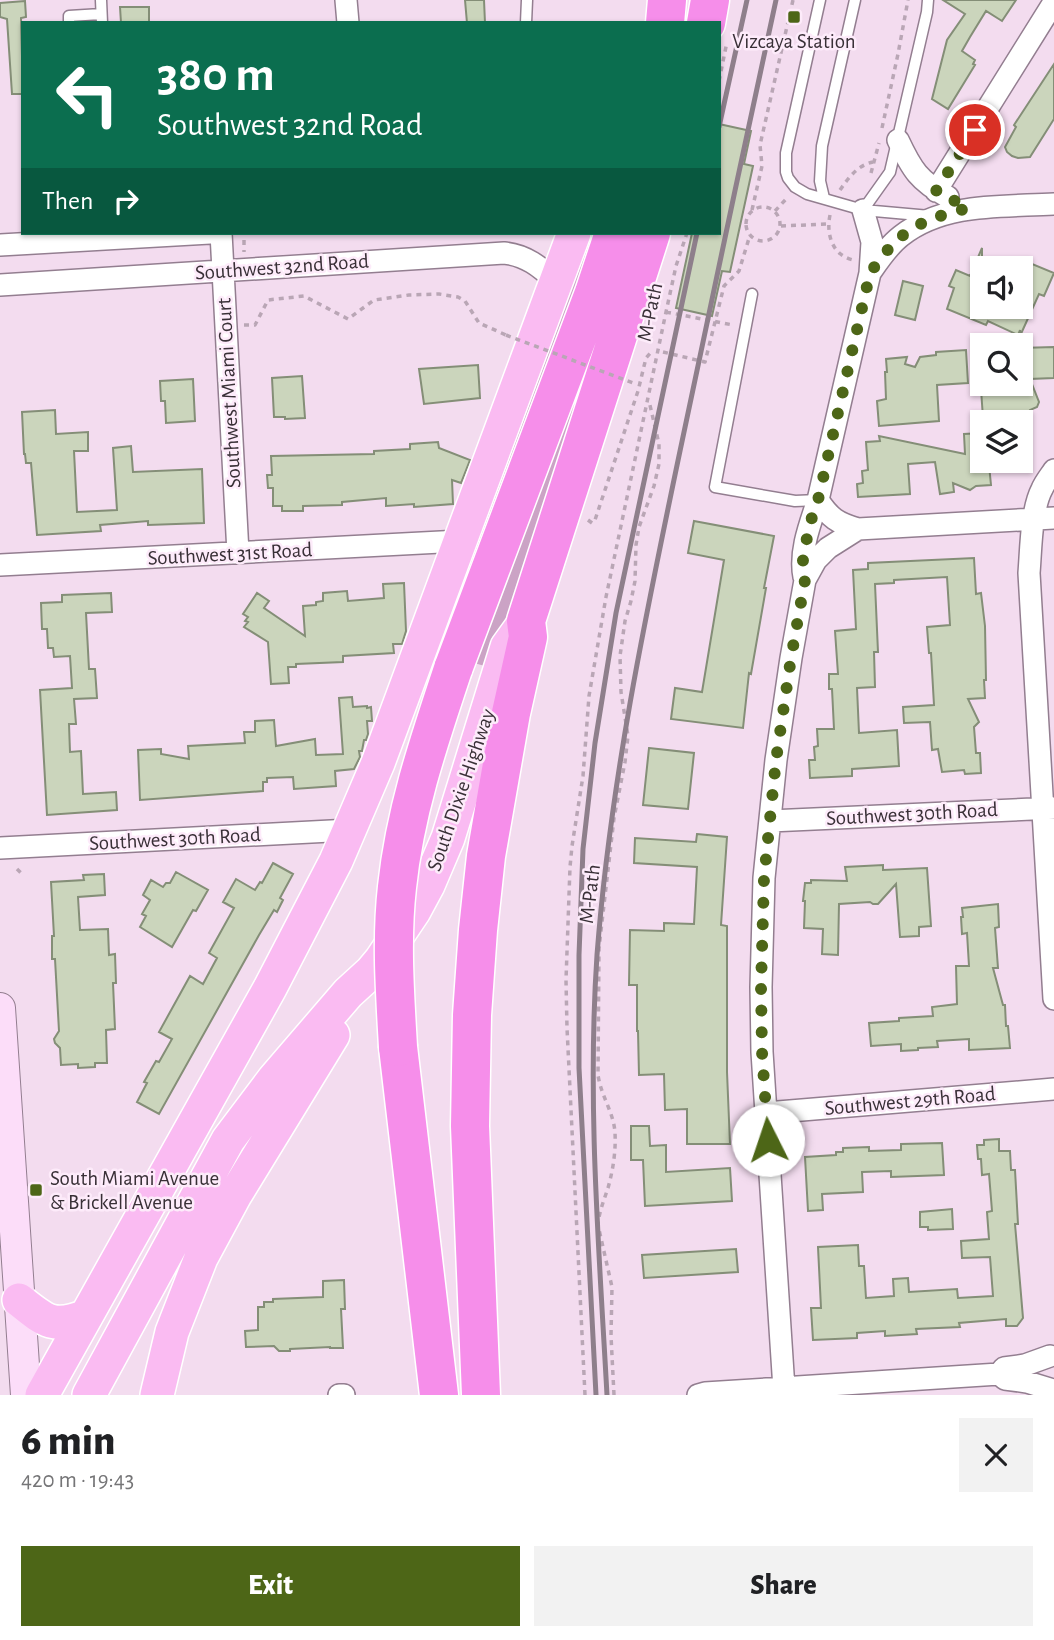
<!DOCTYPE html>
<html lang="en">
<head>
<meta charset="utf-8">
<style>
  body { margin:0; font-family:"Alegreya Sans",sans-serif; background:#f2f2f2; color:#202124; height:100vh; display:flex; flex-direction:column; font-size:26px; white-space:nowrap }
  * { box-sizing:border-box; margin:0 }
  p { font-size:23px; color:#757577 }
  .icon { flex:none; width:38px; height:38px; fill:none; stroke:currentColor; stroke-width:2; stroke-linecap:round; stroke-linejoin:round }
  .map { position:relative; height:1395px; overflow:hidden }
  .details { display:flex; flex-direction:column; background:#fff; flex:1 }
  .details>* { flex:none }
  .top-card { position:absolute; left:21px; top:21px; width:700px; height:214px; border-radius:0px; box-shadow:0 2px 5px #0004; background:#0b6e4f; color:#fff; overflow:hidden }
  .fabs { position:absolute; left:970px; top:256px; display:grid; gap:14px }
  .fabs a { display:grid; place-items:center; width:63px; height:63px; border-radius:0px; background:#fff; box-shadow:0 2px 5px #0004; font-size:35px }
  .pin { position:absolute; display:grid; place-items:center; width:60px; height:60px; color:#fff; margin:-30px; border:4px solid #fff; border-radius:50%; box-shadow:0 2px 7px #0007 }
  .me { position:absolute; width:77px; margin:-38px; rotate:356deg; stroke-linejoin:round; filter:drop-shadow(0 0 5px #0008) }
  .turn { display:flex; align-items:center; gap:24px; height:147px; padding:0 21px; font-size:32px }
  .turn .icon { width:91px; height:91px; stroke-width:2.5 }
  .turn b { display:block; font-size:49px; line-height:60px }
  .then { display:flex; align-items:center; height:66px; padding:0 21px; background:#0003; gap:14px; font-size:26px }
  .round { display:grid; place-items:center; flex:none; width:74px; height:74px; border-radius:0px; background:#f2f2f2 }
  .headline { display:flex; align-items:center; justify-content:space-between; height:119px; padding:0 21px }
  h1 { font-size:42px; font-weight:800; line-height:52px }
  .button { display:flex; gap:14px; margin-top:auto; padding:14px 21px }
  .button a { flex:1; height:80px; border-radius:0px; background:#4d6617; color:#fff; font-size:28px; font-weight:800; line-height:80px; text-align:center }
  .button a+a { background:#f2f2f2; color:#202124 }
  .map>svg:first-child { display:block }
  .green { fill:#cba3c5 }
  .building { fill:#cbd5bc; stroke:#848e77; stroke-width:2 }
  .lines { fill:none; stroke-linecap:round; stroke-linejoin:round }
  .lane-casing { stroke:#937e90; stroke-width:13 }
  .street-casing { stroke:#937e90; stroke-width:24 }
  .secondary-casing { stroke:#937e90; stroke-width:32 }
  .primary-casing { stroke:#fff; stroke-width:36 }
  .highway-casing { stroke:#fff; stroke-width:41 }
  .path { stroke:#b9a6b5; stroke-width:3.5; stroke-dasharray:5 5; stroke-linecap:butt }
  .lane { stroke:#fff; stroke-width:10 }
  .street { stroke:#fff; stroke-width:21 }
  .secondary { stroke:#fcddf9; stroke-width:30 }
  .primary { stroke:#fabbf2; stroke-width:33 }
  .highway { stroke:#f68eea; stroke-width:38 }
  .rail { stroke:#8e7f8b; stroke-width:5 }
  .highway-bridge-casing { stroke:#fff; stroke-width:41; stroke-linecap:butt }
  .path-bridge { stroke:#b9a6b5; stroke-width:3.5; stroke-dasharray:5 5; stroke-linecap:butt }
  .highway-bridge { stroke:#f68eea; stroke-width:38 }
  .route { stroke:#4d6617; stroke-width:12; stroke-dasharray:0 21.6 }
  .poi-dot { fill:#4d6617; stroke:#fdebfa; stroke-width:2.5 }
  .labels { text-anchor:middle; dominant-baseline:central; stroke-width:5; stroke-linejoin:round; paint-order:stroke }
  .poi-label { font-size:21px; fill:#393037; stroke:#fdebfa }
  .street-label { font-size:21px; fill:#393037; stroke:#fdebfa }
</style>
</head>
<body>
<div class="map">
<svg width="1054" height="1395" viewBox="0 0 1054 1395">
  <rect width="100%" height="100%" fill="#f3dcef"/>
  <!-- green -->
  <path class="green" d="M585,233H595L585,263L470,570L462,567Z
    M636,233L492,668L474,663Z"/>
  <!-- building -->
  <path class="building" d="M465,0H484L485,23H467Z
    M943,0H1016L1002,21L986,11L970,37L962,51L975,60L973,64L975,65L948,109L932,99L947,40L965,14Z
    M25,1L26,17L21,18L23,94H12L7,19L0,17V3Z
    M120,7H149V23H121Z
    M1054,64V119L1030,157L1018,158L1012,156L1007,152L1005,147L1016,127L1014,125Z
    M719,124L751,131L744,164L753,166L730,272L722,271L712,316L676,308L692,233H719Z
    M982,248V306H1020V272L1025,261L1054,273L1044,296L1039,294L1020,336V330L1018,335L988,321L986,325L947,309L954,288L949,286L956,270L970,276Z
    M903,281L923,286L915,320L895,315Z
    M1054,347V378L1030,379L1039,402L1037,407L1030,410L1031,415L983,418L981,389H1007V385H1020V348Z
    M966,350L968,383L937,385L939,421L879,426L877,401L886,399L885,372H887L886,359L907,357L905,364L915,367L920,357L936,355V352Z
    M478,365L480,398L424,404L419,369Z
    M302,376L305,418L285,419V417H274L272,378Z
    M193,379L195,421L166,423L165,401H161L160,381Z
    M55,410L56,434L88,432V451H74L77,512L117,510L113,448L131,446L133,472L202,469L204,523L148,525V521L100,525L101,531L37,535L31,463H26L25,454H24L22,412Z
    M982,433V466L989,465L991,485L976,486L970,490L953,483L954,492L940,494L935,462L908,464L910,494L858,497L857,484L863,483L862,471L868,470L866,442L880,441L879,436L965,454L964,434Z
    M438,442L439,448L470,460L461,483L452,480L453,504L414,507V504L386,506V498L342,502V505L303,506V511H282V506H273V488H268L267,475H272L271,456L374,454V451L410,449V444Z
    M694,521L774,536L764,588H766L751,674L749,673L743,728L671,719L675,688L702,692L724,560L688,553Z
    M974,558L976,594L981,593L985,626L986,680H984L985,698L968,699L979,722L974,727L976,753H980L981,773L965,774L964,770L942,772L938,749L932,750L930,722L904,723L903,707L934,705L931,653H929L927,627L950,625L947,577L894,580V583L875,584L878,652H874L875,687L857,688L859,733L897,730L899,766L852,769V776L810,778L809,760H815L814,747L818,746L817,729H834L832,689H829V674H838L835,631L856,629L853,570L868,569V563Z
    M404,583L406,631L402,644H393L394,653L343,656V662L296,664V667H288L289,683L271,684L268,642L244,627L248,622L245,621L248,617L243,614L257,593L269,601L264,608L305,636L303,606L316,605V602L323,601V593L347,591L348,601L384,598L383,584Z
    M111,593L112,612L86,613L89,669H95L97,698L74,699L76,724H69L70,752L81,751L83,794L116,792L117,810L47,815L40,690L72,688L70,656L54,657L53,648H48L47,629H42L41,603L62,602V595Z
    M352,697L353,707L367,706V708L371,707L372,721H367L368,734L366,740H364L362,751H359L360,757L354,769L335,771L336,786L294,789L293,777L267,778V782H263V791L140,800L138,750L161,749V754L189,759L188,746L245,743L244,732H255V721L274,720L276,746L315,739L316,755L343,754L339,698Z
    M649,748L694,753L688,809L643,805Z
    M697,834L727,837L721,925L727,926V1072L730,1144H687V1109L665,1110L664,1074L639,1075L638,1031H637V985H629L630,930L664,931V923L694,924L697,867L634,863L635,838L696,842Z
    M273,863L293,874L280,898L283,900L277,912L274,910L259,935L159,1114L137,1102L147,1083L144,1082L156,1061L159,1062L172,1039L159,1032L190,976L203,984L217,958L209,953L234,908L223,902L236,879L255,890L260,882L262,883Z
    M883,865V870L927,868L931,926L919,927V936L900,937L896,884L878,904H873L870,902L839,904L838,955L822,954L823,929L804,928L805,901H803L805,883H811V880L847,881L845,867Z
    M176,872L208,890L196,911L193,910L172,947L140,927L146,916L142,914L150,900L143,895L151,880L163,887L166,883H170Z
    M104,874L105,895L78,897L80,930L108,929L109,955L115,954L116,983H113L115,1029L106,1030L107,1063H95V1067L78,1068V1064L61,1065L60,1048L55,1043L54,1039L59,1031L55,959H52V936H54L51,882L84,880L83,875Z
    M998,904L999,927L995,928L998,968H993L1003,1005H1005L1006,1026H1008L1010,1048L969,1050V1039L937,1041L938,1047L918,1048V1050L901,1051V1044L871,1046L869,1023L899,1021V1018L933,1016L932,1007L957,1004L956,966H969L967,933L962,934L961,917H963L962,908Z
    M631,1126H649L650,1146L666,1145V1172L730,1168L732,1201L645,1206L643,1160H631Z
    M999,1139V1151H1010L1011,1170H1015L1018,1224H1015L1023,1318L1017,1326H1006V1319L959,1323L960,1327L916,1329L917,1334L885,1336V1331L857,1333V1338L813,1340L811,1308H821L818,1247L858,1245L859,1266H864L866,1298L894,1296L893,1279L908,1278L909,1292L957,1289L958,1298L993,1296L990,1257L962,1258L961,1241L989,1239L987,1212L992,1211L989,1174L982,1175L981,1159H978L977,1145H984V1140Z
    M942,1143L944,1175L891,1177V1171L862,1172L863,1192L822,1194L823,1210L808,1211L805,1157L836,1155V1152H843V1148L869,1147V1151L901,1150V1144Z
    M952,1209L953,1229L928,1230V1227H920V1212Z
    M736,1249L738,1272L644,1278L642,1255Z
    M344,1280L345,1309H341L343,1348H330V1347L290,1349V1351H279L274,1346L246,1347L245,1331L258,1330V1307H264V1302H273V1299L323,1297V1281Z"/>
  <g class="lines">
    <defs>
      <path id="lane" d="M101,0L102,23
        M820,0L786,153V172L788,178L795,187L807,194L863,210L930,216
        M69,23V16L101,14
        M526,23L527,0
        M824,198L820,181L822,146L855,0
        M863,210L890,172L927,12L928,0
        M752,294L715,487L795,501L818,500"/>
      <path id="street" d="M346,0L348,23
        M898,140C912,170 919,181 948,197
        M936,191L1054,2
        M221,233L238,553
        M0,245L210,233
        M870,273C879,260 888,246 901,236C944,202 1003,207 1054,204
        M0,285L504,253C526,255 540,267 556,281
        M1054,470C1050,476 1045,482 1042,489C1031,510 1031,549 1029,573L1054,999
        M818,500C830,518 837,523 858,529L1054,518
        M0,565L460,541
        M804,577C799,552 810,524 818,500L870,273L872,242L863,210
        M770,821L1054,808
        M0,848L350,830
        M766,1113L1054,1089
        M999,1374L1005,1379L1027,1382L1053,1390
        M784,1389L762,1052L761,987L764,878L776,760L791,658L805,580L816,560L828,548L858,529
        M339,1395H344
        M698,1395L705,1393L999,1374L1004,1368L1025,1365L1050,1356"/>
      <path id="secondary" d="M0,1008L26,1395"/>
      <path id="primary" d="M19,1300C45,1321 53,1329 86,1316
        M42,1395L270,988L336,861L378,763L574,233
        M89,1395L228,1140L274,1079L348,993L371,972L381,960L414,911L428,885L448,838L507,647L525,622
        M157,1395L172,1332L201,1258L235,1195L333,1035"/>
      <path id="highway" d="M665,23L667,0
        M706,23L710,0
        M453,669L594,293L614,233
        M398,1047L439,1395
        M481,1395L470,1126L472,1015L478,930L486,856L511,713L528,637L526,621L651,233"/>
    </defs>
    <!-- lane casing -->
    <use href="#lane" class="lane-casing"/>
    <!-- street casing -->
    <use href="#street" class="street-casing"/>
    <!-- secondary casing -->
    <use href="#secondary" class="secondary-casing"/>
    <!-- primary casing -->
    <use href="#primary" class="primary-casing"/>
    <!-- highway casing -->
    <use href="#highway" class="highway-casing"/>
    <!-- path -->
    <path class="path" d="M719,81L727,42
      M882,128L898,54L908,0
      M871,173L879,143
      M840,190C849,177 858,165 873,162
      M746 224a17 17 0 1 1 34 0a17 17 0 1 1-34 0Z
      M752,210L762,166L760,145L793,0
      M775,211L788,197
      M830,215C826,234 832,255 853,260
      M781,226L828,224
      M244,240V252
      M666,312L733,325
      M244,325H255L268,300L304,296L348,319L374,300L409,295L439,294L458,297L465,301L479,323L506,335
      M663,352L705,362L724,286L739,271L750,235
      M588,520L592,523L595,520L638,391L646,358L653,350
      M17,869L23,875
      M585,1395L567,1028L566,980L570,867L572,846L583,776L589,696L606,597L666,312L676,266L687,233
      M614,1395L611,1336L612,1287L598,1225C599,1212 604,1200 608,1188C613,1170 616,1151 615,1133C614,1113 601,1096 598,1075L599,948L614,818L625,762L628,736L621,692L620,656L625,621L631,601L635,581L636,545L639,527L654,486L659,464V444L649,401"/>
    <!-- lane -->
    <use href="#lane" class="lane"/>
    <!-- street -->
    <use href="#street" class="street"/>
    <!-- secondary -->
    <use href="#secondary" class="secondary"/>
    <!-- primary -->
    <use href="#primary" class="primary"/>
    <!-- highway -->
    <use href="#highway" class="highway"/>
    <!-- rail -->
    <path class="rail" d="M719,127L747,0
      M596,1395L579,1068V955L583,849L595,743L616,613L697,233
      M607,1395C599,1249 587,1102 597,955C610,785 645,618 680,451C712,301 743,150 776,0"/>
    <defs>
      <path id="highway-bridge" d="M398,1047C395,994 391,940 397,887C405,811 429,741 453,669"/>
    </defs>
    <!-- highway-bridge casing -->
    <use href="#highway-bridge" class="highway-bridge-casing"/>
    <!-- path-bridge -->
    <path class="path-bridge" d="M506,335L633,383L632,386"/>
    <!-- highway-bridge -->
    <use href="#highway-bridge" class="highway-bridge"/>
  </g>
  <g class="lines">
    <!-- route -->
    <path class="route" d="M768,1140L762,1052L761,987L764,878L776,760L791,658L805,580L802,566L809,526L818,500L870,273C901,229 916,222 968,208L936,191L975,130"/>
  </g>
  <!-- markers -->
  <g class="poi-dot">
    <rect x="787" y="10" width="14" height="14" rx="3.5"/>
    <rect x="29" y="1183" width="14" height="14" rx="3.5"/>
  </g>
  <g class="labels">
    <!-- poi labels -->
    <g class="poi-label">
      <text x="794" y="41">Vizcaya Station</text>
      <text x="50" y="1178" text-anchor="start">South Miami Avenue<tspan x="50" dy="24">&amp; Brickell Avenue</tspan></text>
    </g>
    <!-- street labels -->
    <g class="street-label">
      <text transform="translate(282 267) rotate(-4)">Southwest 32nd Road</text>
      <text transform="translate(650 312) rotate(-78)">M-Path</text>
      <text transform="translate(229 393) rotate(-93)">Southwest Miami Court</text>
      <text transform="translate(230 554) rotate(-3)">Southwest 31st Road</text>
      <text transform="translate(461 790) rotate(-71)">South Dixie Highway</text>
      <text transform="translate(912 814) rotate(-3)">Southwest 30th Road</text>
      <text transform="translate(175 839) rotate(-3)">Southwest 30th Road</text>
      <text transform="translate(590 894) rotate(-83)">M-Path</text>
      <text transform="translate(910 1101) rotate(-5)">Southwest 29th Road</text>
    </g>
  </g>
</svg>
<div class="fabs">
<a><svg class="icon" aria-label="sound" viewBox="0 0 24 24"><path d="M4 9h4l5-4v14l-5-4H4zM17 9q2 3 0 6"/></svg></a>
<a><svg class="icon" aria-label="search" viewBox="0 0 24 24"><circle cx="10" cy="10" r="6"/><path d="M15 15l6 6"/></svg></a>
<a><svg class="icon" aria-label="layers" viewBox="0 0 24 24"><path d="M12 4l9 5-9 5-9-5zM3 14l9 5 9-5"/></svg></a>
</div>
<div class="pin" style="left:975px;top:130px;background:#d93025"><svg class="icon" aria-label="arrive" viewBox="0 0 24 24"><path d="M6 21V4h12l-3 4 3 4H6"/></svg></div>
<svg class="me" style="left:768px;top:1140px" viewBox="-20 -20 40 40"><circle r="19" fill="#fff"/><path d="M0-13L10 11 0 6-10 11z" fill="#4d6617"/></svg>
<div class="top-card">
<div class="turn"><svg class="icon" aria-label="left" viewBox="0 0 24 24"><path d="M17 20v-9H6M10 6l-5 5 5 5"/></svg><div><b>380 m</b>Southwest 32nd Road</div></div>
<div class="then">Then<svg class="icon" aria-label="right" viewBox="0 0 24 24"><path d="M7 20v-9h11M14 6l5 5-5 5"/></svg></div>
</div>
</div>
<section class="details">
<div class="headline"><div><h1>6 min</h1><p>420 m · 19:43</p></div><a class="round"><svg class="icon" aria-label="close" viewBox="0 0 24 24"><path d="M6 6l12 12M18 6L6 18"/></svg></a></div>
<div class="button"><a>Exit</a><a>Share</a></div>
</section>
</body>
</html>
